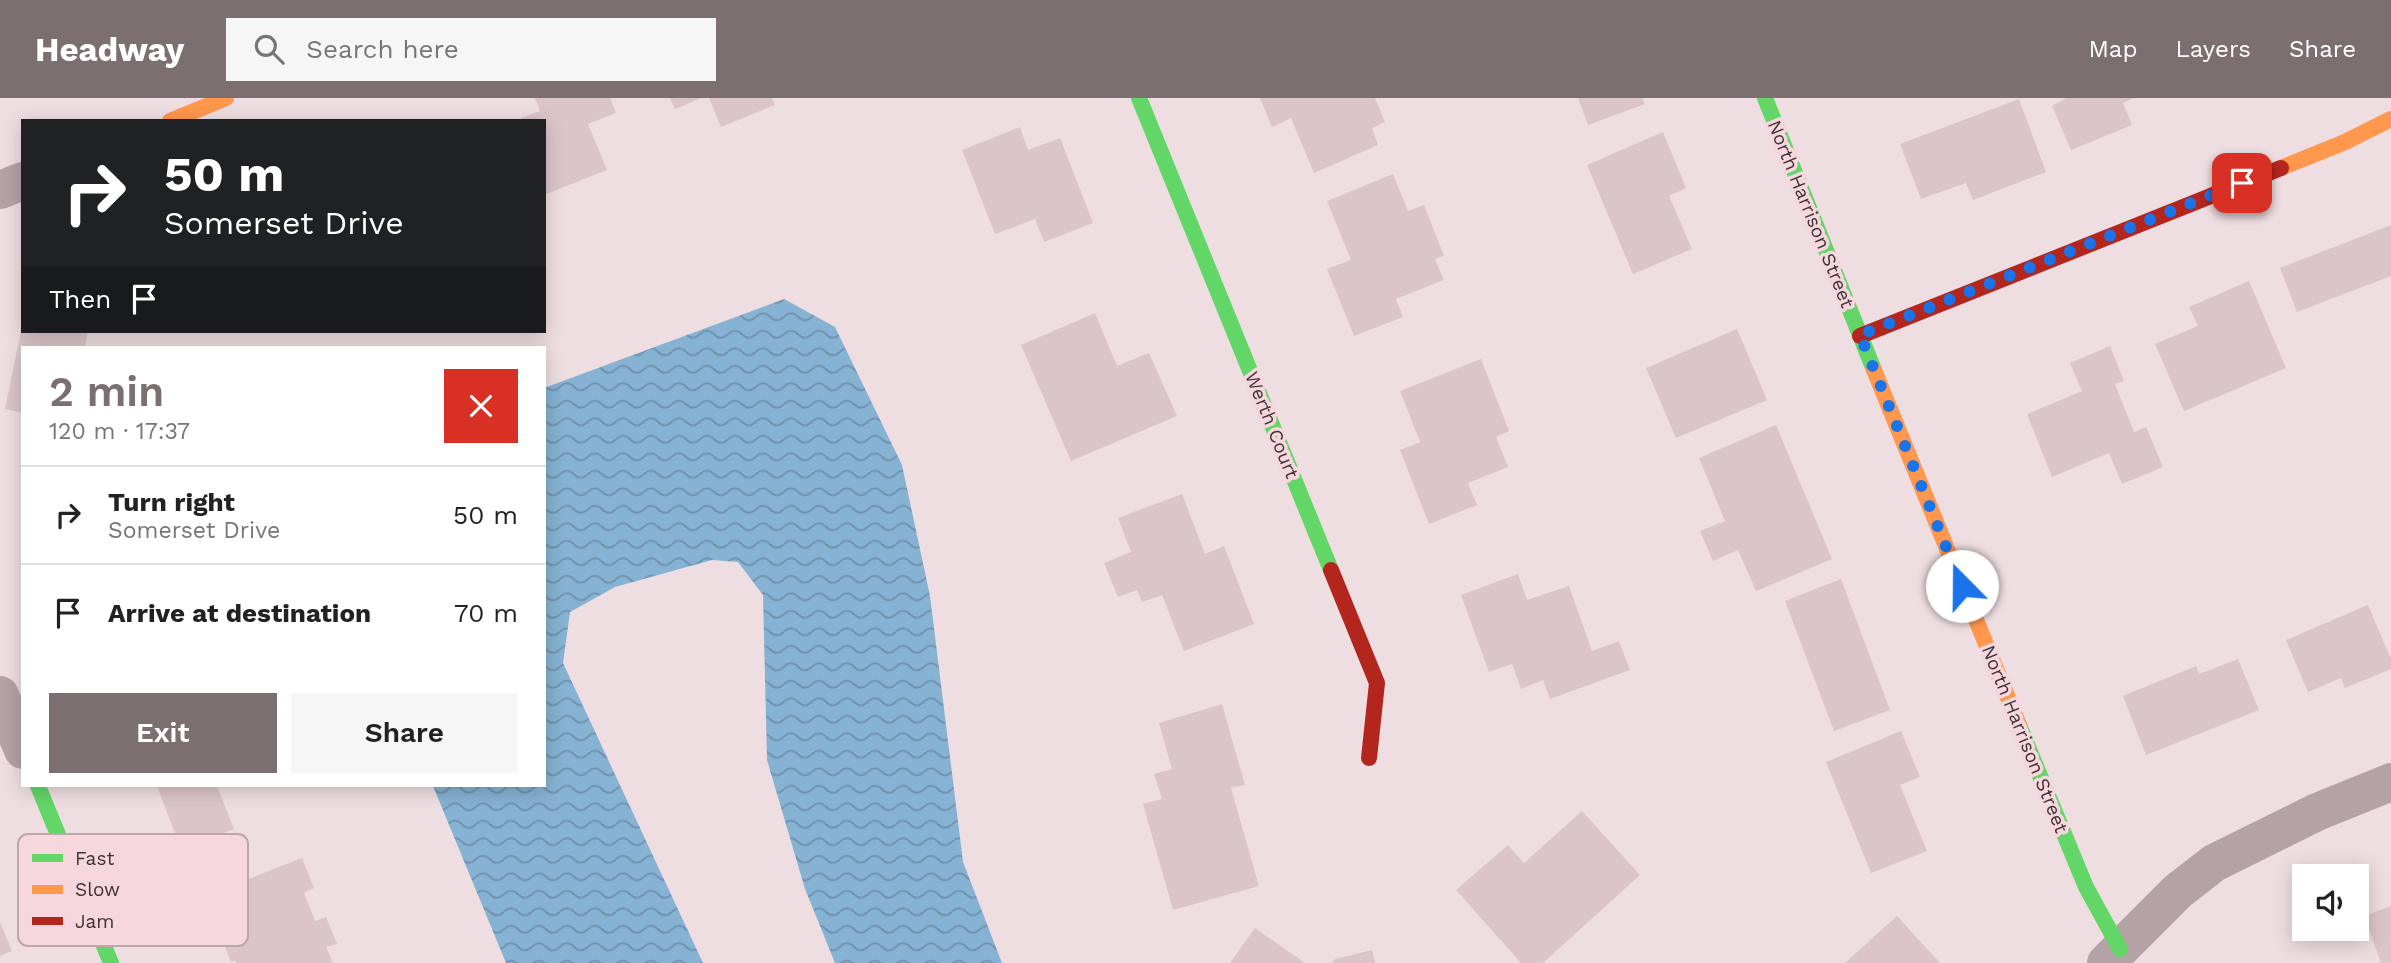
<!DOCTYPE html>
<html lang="en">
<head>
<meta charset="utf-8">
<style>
  body { margin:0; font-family:"Work Sans",sans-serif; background:#f6f6f6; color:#222; height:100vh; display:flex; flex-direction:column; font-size:26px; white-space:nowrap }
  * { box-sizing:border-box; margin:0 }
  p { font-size:23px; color:#767676 }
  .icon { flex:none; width:38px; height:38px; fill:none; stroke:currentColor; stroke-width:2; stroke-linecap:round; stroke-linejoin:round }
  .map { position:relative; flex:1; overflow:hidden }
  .side { position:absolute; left:21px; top:248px; width:525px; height:441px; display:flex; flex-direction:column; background:#fff; border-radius:0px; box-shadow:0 4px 18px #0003 }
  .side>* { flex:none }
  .guide { position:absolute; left:21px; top:21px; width:525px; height:214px; border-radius:0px; box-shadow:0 4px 18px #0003; background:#202124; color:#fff; overflow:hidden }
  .tools { position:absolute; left:2292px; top:766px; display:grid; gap:14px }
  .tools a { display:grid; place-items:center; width:77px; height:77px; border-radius:0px; background:#fff; box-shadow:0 4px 18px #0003; font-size:35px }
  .pin { position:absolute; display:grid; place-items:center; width:60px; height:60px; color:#fff; margin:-30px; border-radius:14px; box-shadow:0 4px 10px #0006 }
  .me { position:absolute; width:77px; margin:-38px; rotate:338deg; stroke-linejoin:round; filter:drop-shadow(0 0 5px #0008) }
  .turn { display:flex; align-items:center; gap:24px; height:147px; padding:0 28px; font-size:32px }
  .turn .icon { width:91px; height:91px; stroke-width:2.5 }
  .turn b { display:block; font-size:49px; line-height:60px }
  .then { display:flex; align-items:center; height:66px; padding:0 28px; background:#0003; gap:14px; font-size:26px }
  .round { display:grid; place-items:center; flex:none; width:74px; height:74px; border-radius:0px; background:#f6f6f6 }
  .head { display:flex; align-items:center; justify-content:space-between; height:119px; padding:0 28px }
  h1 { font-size:42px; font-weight:600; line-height:52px; color:#7c6f71 }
  .action { display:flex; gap:14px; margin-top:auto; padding:14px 28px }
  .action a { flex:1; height:80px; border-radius:0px; background:#7c6f71; color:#fff; font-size:28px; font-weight:600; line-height:80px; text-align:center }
  .action a+a { background:#f6f6f6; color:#222 }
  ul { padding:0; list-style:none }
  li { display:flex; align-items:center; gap:21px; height:98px; padding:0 28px; border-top:2px solid #e0e0e0 }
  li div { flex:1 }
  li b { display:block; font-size:26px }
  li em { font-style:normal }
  header { display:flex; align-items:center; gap:42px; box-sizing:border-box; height:98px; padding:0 35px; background:#7c6f71; color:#fff }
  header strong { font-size:33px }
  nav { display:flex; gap:38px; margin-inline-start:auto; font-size:24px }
  .search { width:490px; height:63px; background:#f6f6f6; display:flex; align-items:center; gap:18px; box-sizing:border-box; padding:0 24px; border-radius:0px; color:#767676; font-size:26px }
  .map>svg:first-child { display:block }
  .water { fill:url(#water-waves) }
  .building { fill:#dbc5ca }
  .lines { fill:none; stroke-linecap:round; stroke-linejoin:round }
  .street { stroke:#b5a2a6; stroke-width:38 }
  .fast { stroke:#63d668; stroke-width:16 }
  .slow { stroke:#ff974d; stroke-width:16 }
  .jam { stroke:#b3261e; stroke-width:16 }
  .route { stroke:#1a73e8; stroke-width:12; stroke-dasharray:0 21.6 }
  .labels { text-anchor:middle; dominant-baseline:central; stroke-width:7; stroke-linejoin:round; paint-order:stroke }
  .street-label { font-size:19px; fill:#3f3335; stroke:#f5d7dd }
  .key { fill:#f5d7dd; stroke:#bea6ab; stroke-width:2 }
  .key-label { font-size:19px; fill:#3f3335 }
</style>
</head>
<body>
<header>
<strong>Headway</strong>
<div class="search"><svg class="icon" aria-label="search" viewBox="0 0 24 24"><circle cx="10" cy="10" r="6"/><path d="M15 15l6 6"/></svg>Search here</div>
<nav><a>Map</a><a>Layers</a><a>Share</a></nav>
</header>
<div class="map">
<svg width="2391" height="865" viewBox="0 0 2391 865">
  <defs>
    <pattern id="water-waves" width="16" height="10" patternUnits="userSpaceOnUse" patternTransform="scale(1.75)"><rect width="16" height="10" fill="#86b2d3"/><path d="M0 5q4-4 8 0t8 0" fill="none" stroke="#6f91ac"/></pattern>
  </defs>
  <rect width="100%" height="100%" fill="#eedee1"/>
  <!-- water -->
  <path class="water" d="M784,201L835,229L902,367L930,498L963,764L1002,865H835L805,791L767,662L763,497L738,464L712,462L615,489L570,514L563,565L703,865H506L433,688H544V290Z"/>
  <!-- building -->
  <path class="building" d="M535,0H610L616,15L588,26L607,72L544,97V23H522L521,20L540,13Z
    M670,0H701L675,11Z
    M709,0H772L775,7L721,29Z
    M1260,0H1375L1385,24L1372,30L1378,47L1314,75L1291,20L1272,29Z
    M1578,0H1642L1645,6L1588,27Z
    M2066,0H2134L2123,5L2132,27L2071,52L2052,8Z
    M2019,1L2046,74L1973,102L1966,85L1921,101L1900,46Z
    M1020,29L1028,52L1060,40L1093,125L1044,144L1035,121L995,136L962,52Z
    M1663,34L1686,90L1669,98L1692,151L1633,176L1587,67Z
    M1393,76L1408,113L1424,107L1444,158L1435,161L1444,182L1396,201L1403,219L1354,238L1327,171L1351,162L1327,103Z
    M2391,127V178L2297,214L2280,170Z
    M2249,183L2286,270L2184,313L2155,246L2198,228L2189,209Z
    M1095,215L1117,268L1149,255L1177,318L1071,363L1021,247Z
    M1737,231L1767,302L1676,340L1646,270Z
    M21,233H88L85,250H23V315L5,311Z
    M2110,248L2124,283L2115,286L2134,334L2146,329L2163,369L2122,386L2109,355L2052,379L2027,316L2082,293L2070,265Z
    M1481,261L1509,333L1496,339L1508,369L1468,385L1477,407L1429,426L1400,352L1420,344L1400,293Z
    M1776,327L1832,461L1756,493L1738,452L1713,463L1700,433L1725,423L1699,360Z
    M1182,396L1205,456L1224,448L1254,526L1184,553L1162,497L1142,504L1137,492L1118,499L1104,465L1131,454L1118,420Z
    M1518,476L1527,502L1569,488L1592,553L1619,543L1630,572L1550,601L1543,582L1521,591L1512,566L1489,574L1461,497Z
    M1841,481L1890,612L1834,633L1785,503Z
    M2368,507L2391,561V571L2345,590L2341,580L2308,594L2286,542Z
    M2238,561L2259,612L2146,657L2123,598L2196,568L2199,576Z
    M1222,606L1245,687L1231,690L1259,788L1173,812L1143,706L1162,701L1154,676L1172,671L1159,625Z
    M1901,633L1920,679L1900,687L1927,753L1871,775L1826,664Z
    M157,688H217L234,731L181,751Z
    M1582,713L1640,777L1543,865H1521L1456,792L1508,747L1524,765Z
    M302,760L314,790L304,795L315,823L326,819L337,846L326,849L333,865H236L235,863L231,864L205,798Z
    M2391,808V865H2381L2364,818Z
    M1897,818L1940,865H1845Z
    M0,824L12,853L0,858Z
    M1255,830L1305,865H1230Z
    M1372,852L1375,865H1332L1335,861Z"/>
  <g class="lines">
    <!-- street -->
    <path class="street" d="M0,92L23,83
      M0,597L23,652
      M2106,865L2178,793L2214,765L2317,714L2391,684"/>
    <!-- fast -->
    <path class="fast" d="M1139,0L1331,472
      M1765,0L1874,272
      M2019,627L2086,789L2120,851
      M38,688L111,865"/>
    <!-- slow -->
    <path class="slow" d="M170,23L226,0
      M2281,70L2345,44L2391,21
      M1874,272L2019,627"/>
    <!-- jam -->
    <path class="jam" d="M1860,238L2281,70
      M1331,472L1377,585L1369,660"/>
  </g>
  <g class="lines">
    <!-- route -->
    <path class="route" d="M1962,488L1860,237L2242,85"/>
  </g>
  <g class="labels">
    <!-- street labels -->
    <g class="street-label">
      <text transform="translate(1811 116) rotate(68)">North Harrison Street</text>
      <text transform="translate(1272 327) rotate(68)">Werth Court</text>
      <text transform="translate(2025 641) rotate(68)">North Harrison Street</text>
    </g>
  </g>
  <!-- legend -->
  <rect x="18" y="736" width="230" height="112" rx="10" class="key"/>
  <rect x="32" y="756" width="31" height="8" fill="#63d668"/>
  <rect x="32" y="787" width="31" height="9" fill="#ff974d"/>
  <rect x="32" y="819" width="31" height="8" fill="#b3261e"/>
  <g class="key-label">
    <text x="75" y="767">Fast</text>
    <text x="75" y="798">Slow</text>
    <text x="75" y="830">Jam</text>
  </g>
</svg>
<div class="tools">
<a><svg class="icon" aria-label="sound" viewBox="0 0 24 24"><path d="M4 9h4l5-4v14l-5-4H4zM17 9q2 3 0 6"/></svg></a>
</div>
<div class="pin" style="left:2242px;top:85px;background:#d93025"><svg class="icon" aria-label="arrive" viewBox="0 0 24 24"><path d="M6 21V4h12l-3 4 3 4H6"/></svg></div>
<svg class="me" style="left:1962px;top:488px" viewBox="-20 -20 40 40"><circle r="19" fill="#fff"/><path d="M0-13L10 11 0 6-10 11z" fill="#1a73e8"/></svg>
<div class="guide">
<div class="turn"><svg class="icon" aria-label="right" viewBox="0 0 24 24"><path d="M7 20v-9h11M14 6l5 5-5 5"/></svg><div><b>50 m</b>Somerset Drive</div></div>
<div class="then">Then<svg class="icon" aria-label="arrive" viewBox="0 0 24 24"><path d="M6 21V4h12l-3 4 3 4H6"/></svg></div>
</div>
<section class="side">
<div class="head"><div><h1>2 min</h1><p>120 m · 17:37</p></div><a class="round" style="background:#d93025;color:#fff"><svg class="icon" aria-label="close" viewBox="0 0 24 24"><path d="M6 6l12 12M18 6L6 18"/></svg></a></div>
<ul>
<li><svg class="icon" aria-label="right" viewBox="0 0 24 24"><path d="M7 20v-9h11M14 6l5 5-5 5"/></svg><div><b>Turn right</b><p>Somerset Drive</p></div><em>50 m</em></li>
<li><svg class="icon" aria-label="arrive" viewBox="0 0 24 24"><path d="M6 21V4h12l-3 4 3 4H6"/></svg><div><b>Arrive at destination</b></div><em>70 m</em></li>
</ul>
<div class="action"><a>Exit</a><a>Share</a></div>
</section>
</div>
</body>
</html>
